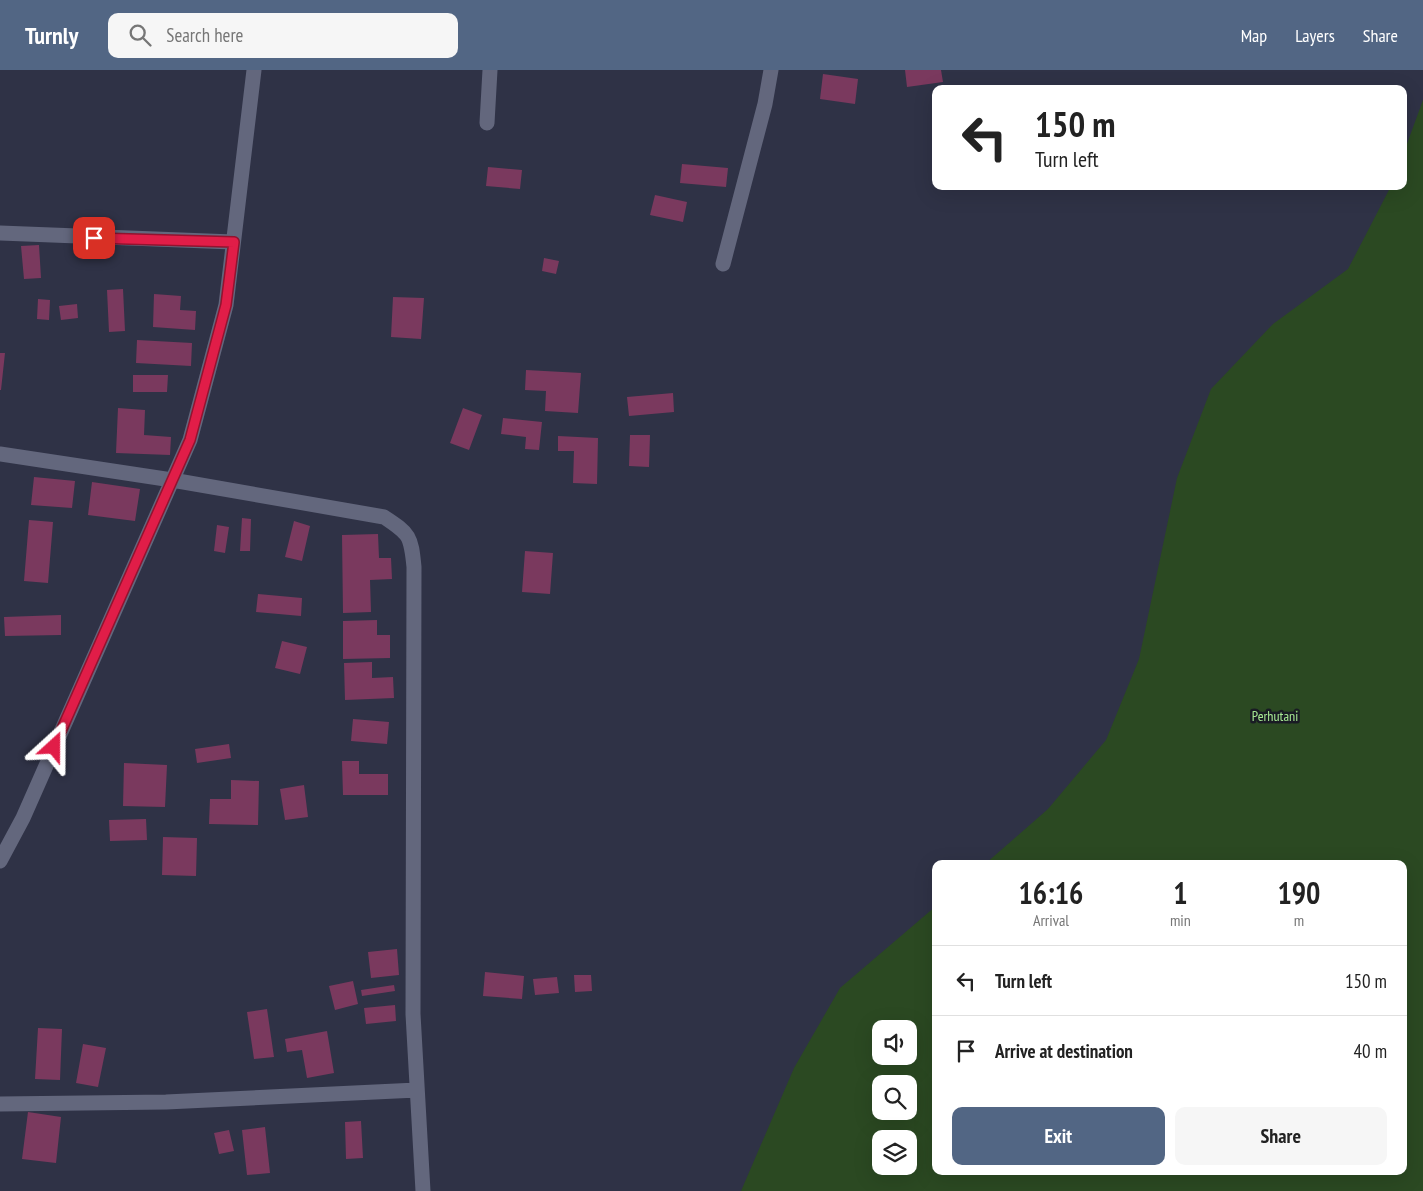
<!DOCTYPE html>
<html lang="en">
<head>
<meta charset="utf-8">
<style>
  body { margin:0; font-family:"PT Sans Narrow",sans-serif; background:#f6f6f6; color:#222; height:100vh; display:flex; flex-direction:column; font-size:19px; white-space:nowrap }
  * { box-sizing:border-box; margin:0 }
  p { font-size:16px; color:#767676 }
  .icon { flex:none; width:28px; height:28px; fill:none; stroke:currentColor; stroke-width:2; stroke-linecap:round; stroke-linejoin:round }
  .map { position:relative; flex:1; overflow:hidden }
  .drawer { position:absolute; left:932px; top:790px; width:475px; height:315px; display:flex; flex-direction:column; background:#fff; border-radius:10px; box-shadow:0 5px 20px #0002 }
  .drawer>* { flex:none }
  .guide { position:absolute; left:932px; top:15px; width:475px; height:105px; border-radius:10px; box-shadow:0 5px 20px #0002; background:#fff; color:#222; overflow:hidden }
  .fabs { position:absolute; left:872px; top:950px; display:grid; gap:10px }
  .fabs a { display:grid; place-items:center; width:45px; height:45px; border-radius:10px; background:#fff; box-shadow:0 5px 20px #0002; font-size:25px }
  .pin { position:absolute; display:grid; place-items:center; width:42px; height:42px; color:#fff; margin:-21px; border-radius:10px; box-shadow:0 2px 8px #0006 }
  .me { position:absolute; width:55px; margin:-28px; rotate:24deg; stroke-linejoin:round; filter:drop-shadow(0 0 4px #0008) }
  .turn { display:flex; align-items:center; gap:18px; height:105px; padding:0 20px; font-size:22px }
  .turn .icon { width:65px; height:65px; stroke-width:2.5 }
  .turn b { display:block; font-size:35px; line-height:42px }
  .eta { display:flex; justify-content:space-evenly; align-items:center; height:85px; text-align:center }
  .eta b { font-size:30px; font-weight:800; line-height:35px }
  .button { display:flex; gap:10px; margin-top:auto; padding:10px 20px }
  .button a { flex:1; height:58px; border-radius:10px; background:#526684; color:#fff; font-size:20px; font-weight:800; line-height:58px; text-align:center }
  .button a+a { background:#f6f6f6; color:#222 }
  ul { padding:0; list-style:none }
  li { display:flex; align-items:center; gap:15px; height:70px; padding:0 20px; border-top:1px solid #e0e0e0 }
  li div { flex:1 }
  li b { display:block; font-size:19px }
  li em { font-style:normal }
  header { display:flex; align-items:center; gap:30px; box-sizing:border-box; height:70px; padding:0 25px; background:#526684; color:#fff }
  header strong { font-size:24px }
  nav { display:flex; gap:28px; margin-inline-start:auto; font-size:18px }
  .search { width:350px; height:45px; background:#f6f6f6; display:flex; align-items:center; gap:12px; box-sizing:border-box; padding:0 18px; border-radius:10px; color:#767676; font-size:19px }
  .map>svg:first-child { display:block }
  .green { fill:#2b4922; fill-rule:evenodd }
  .building { fill:#7a395e }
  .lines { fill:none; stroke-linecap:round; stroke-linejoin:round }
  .minor { stroke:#63677d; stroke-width:15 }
  .route-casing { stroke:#92132f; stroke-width:12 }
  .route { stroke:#e11d48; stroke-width:9 }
  .labels { text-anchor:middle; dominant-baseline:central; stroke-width:5; stroke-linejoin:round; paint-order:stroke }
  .park-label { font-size:14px; fill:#a7e993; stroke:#191b24 }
</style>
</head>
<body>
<header>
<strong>Turnly</strong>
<div class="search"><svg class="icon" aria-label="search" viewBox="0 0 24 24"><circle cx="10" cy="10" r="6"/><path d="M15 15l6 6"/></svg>Search here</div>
<nav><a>Map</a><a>Layers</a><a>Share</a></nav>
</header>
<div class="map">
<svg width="1423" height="1121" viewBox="0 0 1423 1121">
  <rect width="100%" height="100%" fill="#2f3246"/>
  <!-- green -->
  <path class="green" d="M1423,30V1121H741L794,998L840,918L936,836V1101H1404V794H985L1048,739L1106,670L1139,589L1177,408L1211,319L1273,254L1348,199L1391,116H1404V82ZM881,959H909V986H881ZM881,1014H909V1041H881ZM881,1069H909V1096H881Z"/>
  <!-- building -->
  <path class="building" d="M905,0H941L943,12L907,17Z
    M823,4L858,9L855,34L820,29Z
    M682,94L728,98L726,117L680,113Z
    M488,97L522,100L520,119L486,116Z
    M655,125L687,132L683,152L650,145Z
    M39,175L41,208L24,209L21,176Z
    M544,188L559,191L556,204L542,201Z
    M123,219L125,261L109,262L107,220Z
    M154,224L181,226L180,240L196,241L195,260L153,257Z
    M393,227L424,228L421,269L391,267Z
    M38,229L50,230L49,250L37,249Z
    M77,234L78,248L61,250L59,236Z
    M137,270L192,273L191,296L136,293Z
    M0,283H5L1,320H0Z
    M526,300L581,303L578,343L545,341L546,321L525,320Z
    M133,305H168L167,322H133Z
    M673,323L674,342L629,346L627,327Z
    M118,338L145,340L144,365L171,367L170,385L116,383Z
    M463,338L482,345L469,380L450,373Z
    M503,348L542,352L539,380L525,379L526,367L501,364Z
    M630,365H650L649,397L629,396Z
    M558,366L598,368L597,414L573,413L574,381H558Z
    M34,407L75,411L72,438L31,435Z
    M92,412L140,419L135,451L88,445Z
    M242,448L251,449L250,481H240Z
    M29,450L53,452L48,513L24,511Z
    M294,451L310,456L302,491L285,487Z
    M217,455L229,457L225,483L214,481Z
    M378,464L379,488H391L392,509L370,510L371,542L343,543L342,465Z
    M525,481L553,483L550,524L522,522Z
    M258,524L302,528L301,546L256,542Z
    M61,545V565L5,566L4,547Z
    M377,550V565H390V588L343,589V551Z
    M282,571L307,577L300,604L275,598Z
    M372,592V608L393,607L394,628L345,630L344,593Z
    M353,649L389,652L387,674L351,671Z
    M229,674L231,688L197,693L195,679Z
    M342,691H359V704H388V725H343Z
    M124,693L167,695L165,737L123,736Z
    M231,710L259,711L258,755L209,754L210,729H231Z
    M304,715L308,747L285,750L280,719Z
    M146,749L147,770L110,771L109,750Z
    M163,767L197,768L196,806L162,805Z
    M397,879L399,905L371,908L368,882Z
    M485,902L524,906L522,929L483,926Z
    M574,905H591L592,921L575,922Z
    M557,907L559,923L535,925L533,909Z
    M353,911L358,934L335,940L329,916Z
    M394,915L395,921L362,926L361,920Z
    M395,935L396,951L366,954L364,938Z
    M267,939L274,987L254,989L247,942Z
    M38,958L62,959L60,1010L35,1009Z
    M327,961L334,1003L307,1008L302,980L287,982L285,969Z
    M83,974L106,978L98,1017L76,1013Z
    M28,1042L61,1047L56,1093L22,1089Z
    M361,1051L363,1088L346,1089L345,1052Z
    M265,1057L270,1103L247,1105L242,1060Z
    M229,1060L234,1081L219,1084L214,1063Z"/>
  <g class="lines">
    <!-- minor -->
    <path class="minor" d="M487,53L490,0
      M0,163L233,172
      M723,194L765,34L771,0
      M0,384L172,410L384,447C410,464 411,466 414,497L413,944L423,1121
      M0,791L23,748L190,370L226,235L254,0
      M0,1034L166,1032L417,1020"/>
  </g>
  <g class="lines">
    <defs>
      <path id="route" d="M54,677L190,370L226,235L234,172L94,168"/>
    </defs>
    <!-- route casing -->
    <use href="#route" class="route-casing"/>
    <!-- route -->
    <use href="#route" class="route"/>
  </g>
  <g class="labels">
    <!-- park labels -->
    <g class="park-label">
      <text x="1275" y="646">Perhutani</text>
    </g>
  </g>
</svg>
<div class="fabs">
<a><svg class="icon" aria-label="sound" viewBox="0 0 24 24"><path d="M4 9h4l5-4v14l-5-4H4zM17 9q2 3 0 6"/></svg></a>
<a><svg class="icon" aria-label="search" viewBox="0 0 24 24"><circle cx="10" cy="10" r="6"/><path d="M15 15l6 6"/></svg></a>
<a><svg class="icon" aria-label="layers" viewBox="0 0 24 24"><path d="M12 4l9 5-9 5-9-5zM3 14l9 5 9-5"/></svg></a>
</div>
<div class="pin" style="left:94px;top:168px;background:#d93025"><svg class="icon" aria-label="arrive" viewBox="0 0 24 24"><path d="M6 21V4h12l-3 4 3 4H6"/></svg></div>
<svg class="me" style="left:54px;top:677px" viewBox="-20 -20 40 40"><path d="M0-17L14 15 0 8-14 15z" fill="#e11d48" stroke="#fff" stroke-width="4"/></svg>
<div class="guide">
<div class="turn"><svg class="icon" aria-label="left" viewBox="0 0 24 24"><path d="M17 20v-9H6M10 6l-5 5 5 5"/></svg><div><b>150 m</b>Turn left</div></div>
</div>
<section class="drawer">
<div class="eta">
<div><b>16:16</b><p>Arrival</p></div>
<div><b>1</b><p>min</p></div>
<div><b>190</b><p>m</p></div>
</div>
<ul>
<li><svg class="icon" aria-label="left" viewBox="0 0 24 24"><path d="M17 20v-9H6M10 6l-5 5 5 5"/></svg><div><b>Turn left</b></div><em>150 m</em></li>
<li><svg class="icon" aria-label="arrive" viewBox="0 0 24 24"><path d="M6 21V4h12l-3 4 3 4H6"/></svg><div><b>Arrive at destination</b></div><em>40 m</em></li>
</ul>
<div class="button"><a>Exit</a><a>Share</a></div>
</section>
</div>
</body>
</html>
